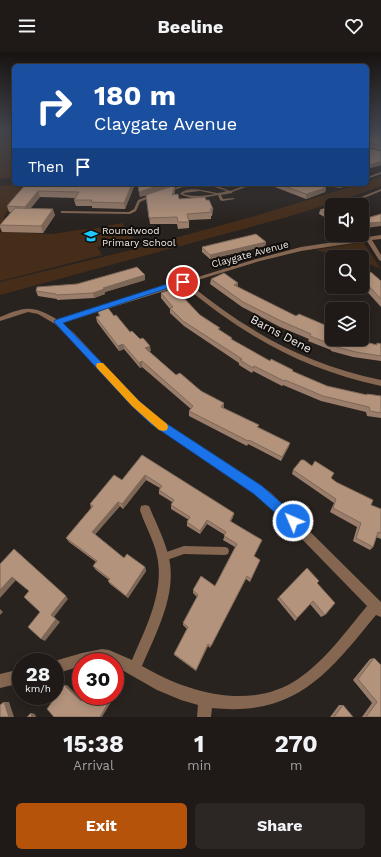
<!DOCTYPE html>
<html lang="en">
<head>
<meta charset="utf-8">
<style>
  body { margin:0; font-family:"Work Sans",sans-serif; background:#2c2724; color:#f1f3f6; height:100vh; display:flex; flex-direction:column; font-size:15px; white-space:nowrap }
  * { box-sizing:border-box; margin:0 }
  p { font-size:13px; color:#a1a1a1 }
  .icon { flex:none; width:22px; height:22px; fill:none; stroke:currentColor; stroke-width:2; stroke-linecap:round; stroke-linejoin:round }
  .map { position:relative; height:665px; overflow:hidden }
  .details { display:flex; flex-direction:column; background:#1f1a17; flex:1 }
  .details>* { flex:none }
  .top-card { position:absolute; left:12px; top:12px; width:357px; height:122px; border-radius:6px; box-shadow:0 2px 10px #0003,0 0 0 1px #3c3836; background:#1a4fa0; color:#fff; overflow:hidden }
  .controls { position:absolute; left:325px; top:146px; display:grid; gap:8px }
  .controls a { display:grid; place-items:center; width:44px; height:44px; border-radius:6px; background:#1f1a17; box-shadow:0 2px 10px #0003,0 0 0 1px #3c3836; font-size:20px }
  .speed { position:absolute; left:12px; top:601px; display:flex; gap:8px; font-size:20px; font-weight:700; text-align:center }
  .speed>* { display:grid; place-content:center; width:52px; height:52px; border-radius:50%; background:#1f1a17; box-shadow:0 2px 10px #0003,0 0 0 1px #3c3836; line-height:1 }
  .speed small { font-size:10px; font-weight:400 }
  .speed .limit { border:6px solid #d22; background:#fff; color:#111 }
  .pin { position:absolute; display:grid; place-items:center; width:34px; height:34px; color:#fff; margin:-17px; border:2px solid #fff; border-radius:50%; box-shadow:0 1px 4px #0007 }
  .me { position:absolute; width:44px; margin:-22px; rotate:315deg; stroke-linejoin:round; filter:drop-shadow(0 0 3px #0008) }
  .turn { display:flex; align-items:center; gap:14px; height:84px; padding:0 16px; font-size:18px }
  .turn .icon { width:52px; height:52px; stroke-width:2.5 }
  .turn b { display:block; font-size:28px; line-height:34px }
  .then { display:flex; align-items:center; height:38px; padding:0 16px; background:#0003; gap:8px; font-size:15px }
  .eta { display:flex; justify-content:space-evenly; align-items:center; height:68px; text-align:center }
  .eta b { font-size:24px; font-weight:700; line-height:28px }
  .cta { display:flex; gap:8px; margin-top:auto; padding:8px 16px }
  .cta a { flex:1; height:46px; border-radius:6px; background:#b45309; color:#fff; font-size:16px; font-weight:700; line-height:46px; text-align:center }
  .cta a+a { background:#2c2724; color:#f1f3f6 }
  header { display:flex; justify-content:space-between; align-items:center; height:52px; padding:0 16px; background:#1f1a17; font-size:18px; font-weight:700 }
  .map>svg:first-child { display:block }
  .green { fill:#452d1a }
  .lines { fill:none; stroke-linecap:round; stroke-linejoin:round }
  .lane { fill:#856751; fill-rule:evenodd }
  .street { fill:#856751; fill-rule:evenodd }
  .wall { fill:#9a7e6b }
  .shaded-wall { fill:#7d6757 }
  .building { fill:#b3937c; stroke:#7d6757 }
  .route { fill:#1a73e8; stroke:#114b97 }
  .slow { fill:#f59e0b }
  .labels { text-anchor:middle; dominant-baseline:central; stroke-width:4; stroke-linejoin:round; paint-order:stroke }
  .far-poi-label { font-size:10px; fill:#ede9e6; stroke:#100d0b; text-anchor:start }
  .far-street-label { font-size:10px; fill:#ede9e6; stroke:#100d0b }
  .street-label { font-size:12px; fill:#ede9e6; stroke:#100d0b }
</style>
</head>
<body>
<header><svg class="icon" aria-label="menu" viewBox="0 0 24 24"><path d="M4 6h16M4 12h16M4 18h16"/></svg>Beeline<svg class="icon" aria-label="heart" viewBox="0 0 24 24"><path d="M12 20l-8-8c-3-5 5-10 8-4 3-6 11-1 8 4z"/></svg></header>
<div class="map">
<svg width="381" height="665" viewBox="0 0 381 665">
  <rect width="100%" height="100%" fill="#29231f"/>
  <!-- green -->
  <path class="green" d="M14,85V125L0,127V86Z
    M381,124V134L348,146L287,165L0,243V230L131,198L255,164L360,132H367V130Z
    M21,132V144L5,162L0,179V134Z
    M122,171L134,187L97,195L102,203L0,229V180L52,182L86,177L93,188L88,178Z
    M363,190L381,217L362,209V205H347L315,198Z"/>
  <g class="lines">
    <!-- lane -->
    <path class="lane" d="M249,132H252L246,135L232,140V141L221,143L223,147L233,146L235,147L222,149L220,148L218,143C205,146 191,148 180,142C187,133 207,139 217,141C220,141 223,140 227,139L215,135H183L168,140L167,139L183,133H215L230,139ZM200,139L215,142C204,144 193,145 183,142L184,141Z
      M151,143L153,144L140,150L136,159L130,162L62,161L60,160L62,159L129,160L134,157L138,148Z
      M184,494L225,495L228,496L229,499L228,502L225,503L184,502L164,509L161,508L160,505L161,502Z"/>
    <!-- street -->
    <path class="street" d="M381,120V122L367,127V125Z
      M315,132L340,134L353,132L340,136Z
      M381,137V139L347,153H341Z
      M381,183V187L372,188L381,203V209L379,208L367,189L301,199L260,209L188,231C248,280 305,312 381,328V334C302,317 245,284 183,233L62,271L74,281L138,350L158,367L270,440L381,550V565L376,563C329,620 297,665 212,656L211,665H197L198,653L181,648L157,638L115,614V610H81V614L55,622V610H51L82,601L102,597L109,598L132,608C145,577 165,540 157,504C154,488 145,474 140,458L141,454L145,453L149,454C156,471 165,488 169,506C177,543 156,581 142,614C188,641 251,659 298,627C326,608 346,579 367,554L262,446L152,371L132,354L70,285L55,272L38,262L28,260L0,269V265C26,254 33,253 58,268L180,230L181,229H185L256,207L301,195Z
      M21,617V631L0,636V622Z"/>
  </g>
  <!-- wall -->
  <path class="wall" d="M367,78H381V98L367,95L368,96L381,99V113L367,117Z
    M26,132H135L125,157L92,156V154H76L74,148L76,146L40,145L30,156L55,163L43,181L2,180L0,175V173L11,160H9L7,154Z
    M138,132L176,134H175V139L174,142L179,147L206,148L213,157L212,164H211V167L189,168V176L178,177L177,172H150L146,143L140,145Z
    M267,132H315L326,136L325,140L306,147Z
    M332,154V169L319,162L320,158Z
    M381,162L367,176L366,170L367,166Z
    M266,190L265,194L210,207L202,200V195Z
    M362,216L381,229V255L362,234Z
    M211,227L238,235L332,287L376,293L377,291L381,292V309L353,305L331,299V298L308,289L309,287L280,275L242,255L210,232Z
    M145,228L105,240V242L94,246L57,248V247L38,244L36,239Z
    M161,241L178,242L200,263L232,288L270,309L293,318L292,320L327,334L366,343L367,342L381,344V366L367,364L366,360L321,349L283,333L282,334L253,319L252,321L239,313V311L184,274L170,261V257L161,246Z
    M98,260L114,264L130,280L151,299H149L176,323L201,339L224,356L259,373L258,375L290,391L288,396L281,409L248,392L247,394L189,364V359L191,357L142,315L140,316L124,297L119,299L97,270L96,265L99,264Z
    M142,403L234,461L233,465L231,469L254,504L260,508L250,530L246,527L210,596L208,594L196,619L174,603V602L187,577L183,573V571L197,545L193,541V538L215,534L235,495L223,488L225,483L207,472L200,482L187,474V470L189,468L171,457V453L172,450L159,442V438L160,436L146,428L123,457L120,454L95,482L124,506L145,515L146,519L128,546L110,532L108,529L109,528L96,518L93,514L96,510L69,490L66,486L91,456L90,452L122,428Z
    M312,414L331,426L336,430L371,453L381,457V487L376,485L373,495L370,498L353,489L357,475L330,460L334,451L292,422L293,418Z
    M317,531L325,563L321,565L310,552L295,569L277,547L279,545Z
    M374,606L381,665H362L372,651L353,628L370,607Z
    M339,653H343L353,665H330Z"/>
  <!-- shaded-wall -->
  <path class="shaded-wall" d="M381,109V113L367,117V114Z
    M132,132H135L125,157L124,151Z
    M163,132H177L176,134H175V139L173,149L172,143L175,134L140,145L139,140Z
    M326,136L325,140L306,147V142Z
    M38,139L40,145L27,161L25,155Z
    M53,157L55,163L43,181L41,174Z
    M381,170V174L367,176L368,171Z
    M266,190L265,194L210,207V203Z
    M145,223V228L105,240V242L94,246L93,241L103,236Z
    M238,231V236L234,233Z
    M123,292L124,297L119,299L118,294Z
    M150,294L151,299L146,301L145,296Z
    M142,309V315L140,316L139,311Z
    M224,351V356L220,360L221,355Z
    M290,391L288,396L281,409L282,405Z
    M145,423L146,428L123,457L122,452Z
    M118,450L120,454L94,484L92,480Z
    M234,461L233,465L229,473L230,469Z
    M207,468V472L200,482V479Z
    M145,515L146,519L128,546L126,544Z
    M12,525L16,528L0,546V538Z
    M66,544L68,547L54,565L60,570L45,589L41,587L51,563Z
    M0,557L3,560L0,563Z
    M64,633H67L84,650L81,649Z
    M109,644H110L113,647L102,665H100Z
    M4,650H9L14,665H9Z
    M31,661L35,662L36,665H32Z"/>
  <!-- building -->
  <path class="building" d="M367,78H381V94L369,91L367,92Z
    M367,94L368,96L381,99V109L367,114Z
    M26,132H132L124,151L91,150L92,148H74L79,140L38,139L25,155L7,154Z
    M138,132H163L139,140Z
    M279,132H315L326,136L306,142Z
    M175,133L172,143L178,142L179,147L205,145L206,148H209L213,157H210L212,160L187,162L189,170H178L177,165L149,166L146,143Z
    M355,151L356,153H336H349Z
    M332,154V164L320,158Z
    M15,156L53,157L41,174L0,173Z
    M381,162V170L368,171L367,166Z
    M256,182L266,190L210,203L202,195Z
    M137,215L145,223L103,236L104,237L93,241L56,243V242L36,239L37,235L77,232Z
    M362,216L372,221L381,229V247L366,231L362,227Z
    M224,221L238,231L234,233L296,264L299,262L332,276V287H354L377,293V291L381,292V304L356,300L333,294V293L310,284L311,282L281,269L243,250L211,227Z
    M173,237L178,242H180L200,263L220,276L218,277L232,286L231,287L270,309L271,307L293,318L292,319L327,334L367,343V342L381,344V361L370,359L369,355L323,344L285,328L284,329L254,314L253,316L240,308L242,307L183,269L170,256L173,255L161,241Z
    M108,256L114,264L116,263L130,280L132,279L140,287L143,286L150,294L145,296L176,323L180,321L201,339L224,351L221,355L259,373L257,375L290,391L282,405L249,388L248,389L189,359L193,354L142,309L139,311L123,292L118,294L96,265L100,264L98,260Z
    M142,403L234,461L230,469L262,488L254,504L260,508L251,527L247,524L211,594L208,592L196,618L174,602L188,575L183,571L198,543L193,538L201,524L215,534L237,492L224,484L226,480L207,468L200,479L187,470L190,465L171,453L174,448L159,438L162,434L145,423L122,452L118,450L92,480L124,506L127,502L145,515L126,544L108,529L110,527L93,514L97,509L66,486L93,454L90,452L114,423L122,428Z
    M301,408H304L312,414L315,409L334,421L331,426L336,430L373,448L371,453L381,457V481L378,480L373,495L356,486L361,471L333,456L336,447L293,418Z
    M14,497L66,544L51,563L56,567L41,587L28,575L40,560L24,545L29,539L12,525L0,538V512Z
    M307,516L319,529L317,531L335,551L325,563L313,549L297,566L279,545Z
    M374,606L381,613V665H366L377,650L358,627Z
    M64,633L81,649L85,644H109L111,646L100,665H54L47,657Z
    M4,650L9,665H0V653Z
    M343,653L353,665H334Z
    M31,661L32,665H27Z"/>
  <!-- sky -->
  <linearGradient id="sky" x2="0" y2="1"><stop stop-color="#171311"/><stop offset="0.46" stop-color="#43454d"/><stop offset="1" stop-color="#43454d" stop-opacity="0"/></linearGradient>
  <rect width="381" height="171" fill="url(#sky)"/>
  <!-- route -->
  <path class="route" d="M180,228L186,230L63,271L139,349L158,366L262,434L297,465L299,469L297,473L293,475L289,473L254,442L151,372L132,354L54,270L55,268Z"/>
  <!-- slow -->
  <path class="slow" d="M97,311H103L139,349L167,372L168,375L167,378L163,379L159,378L132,354L97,316L96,314Z"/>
  <!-- icons -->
  <defs>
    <symbol id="school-bare" viewBox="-9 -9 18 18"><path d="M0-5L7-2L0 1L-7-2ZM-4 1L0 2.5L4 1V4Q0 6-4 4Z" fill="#1acafc" stroke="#100d0b" stroke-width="2.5" paint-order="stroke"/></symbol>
  </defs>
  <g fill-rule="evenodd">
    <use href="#school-bare" x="81" y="174" width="20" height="20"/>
  </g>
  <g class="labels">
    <!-- far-poi labels -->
    <g class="far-poi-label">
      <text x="102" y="178">Roundwood<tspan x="102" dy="12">Primary School</tspan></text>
    </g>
    <!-- far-street labels -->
    <g class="far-street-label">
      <text transform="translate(250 202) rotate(-15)">Claygate Avenue</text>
    </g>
    <!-- street labels -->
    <g class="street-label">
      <text transform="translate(281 282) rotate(28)">Barns Dene</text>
    </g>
  </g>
</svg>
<div class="controls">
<a><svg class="icon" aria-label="sound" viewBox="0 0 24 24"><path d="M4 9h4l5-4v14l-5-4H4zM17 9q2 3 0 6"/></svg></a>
<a><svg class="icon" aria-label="search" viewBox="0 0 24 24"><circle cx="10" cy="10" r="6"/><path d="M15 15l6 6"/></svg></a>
<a><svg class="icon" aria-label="layers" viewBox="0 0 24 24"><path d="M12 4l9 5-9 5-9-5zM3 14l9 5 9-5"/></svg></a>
</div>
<div class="speed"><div>28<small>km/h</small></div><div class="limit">30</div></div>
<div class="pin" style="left:183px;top:230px;background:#d93025"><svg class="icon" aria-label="arrive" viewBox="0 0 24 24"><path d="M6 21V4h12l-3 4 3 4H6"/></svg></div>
<svg class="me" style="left:293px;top:469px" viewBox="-20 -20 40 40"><circle r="17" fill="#1a73e8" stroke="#fff" stroke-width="3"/><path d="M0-11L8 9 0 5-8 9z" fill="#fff"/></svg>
<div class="top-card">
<div class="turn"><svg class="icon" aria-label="right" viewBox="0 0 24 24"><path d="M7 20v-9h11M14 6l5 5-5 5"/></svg><div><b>180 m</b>Claygate Avenue</div></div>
<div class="then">Then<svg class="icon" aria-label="arrive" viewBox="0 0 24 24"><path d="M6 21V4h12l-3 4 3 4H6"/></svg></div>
</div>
</div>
<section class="details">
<div class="eta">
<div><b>15:38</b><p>Arrival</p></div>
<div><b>1</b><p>min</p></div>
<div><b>270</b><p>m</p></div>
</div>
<div class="cta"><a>Exit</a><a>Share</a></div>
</section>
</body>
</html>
